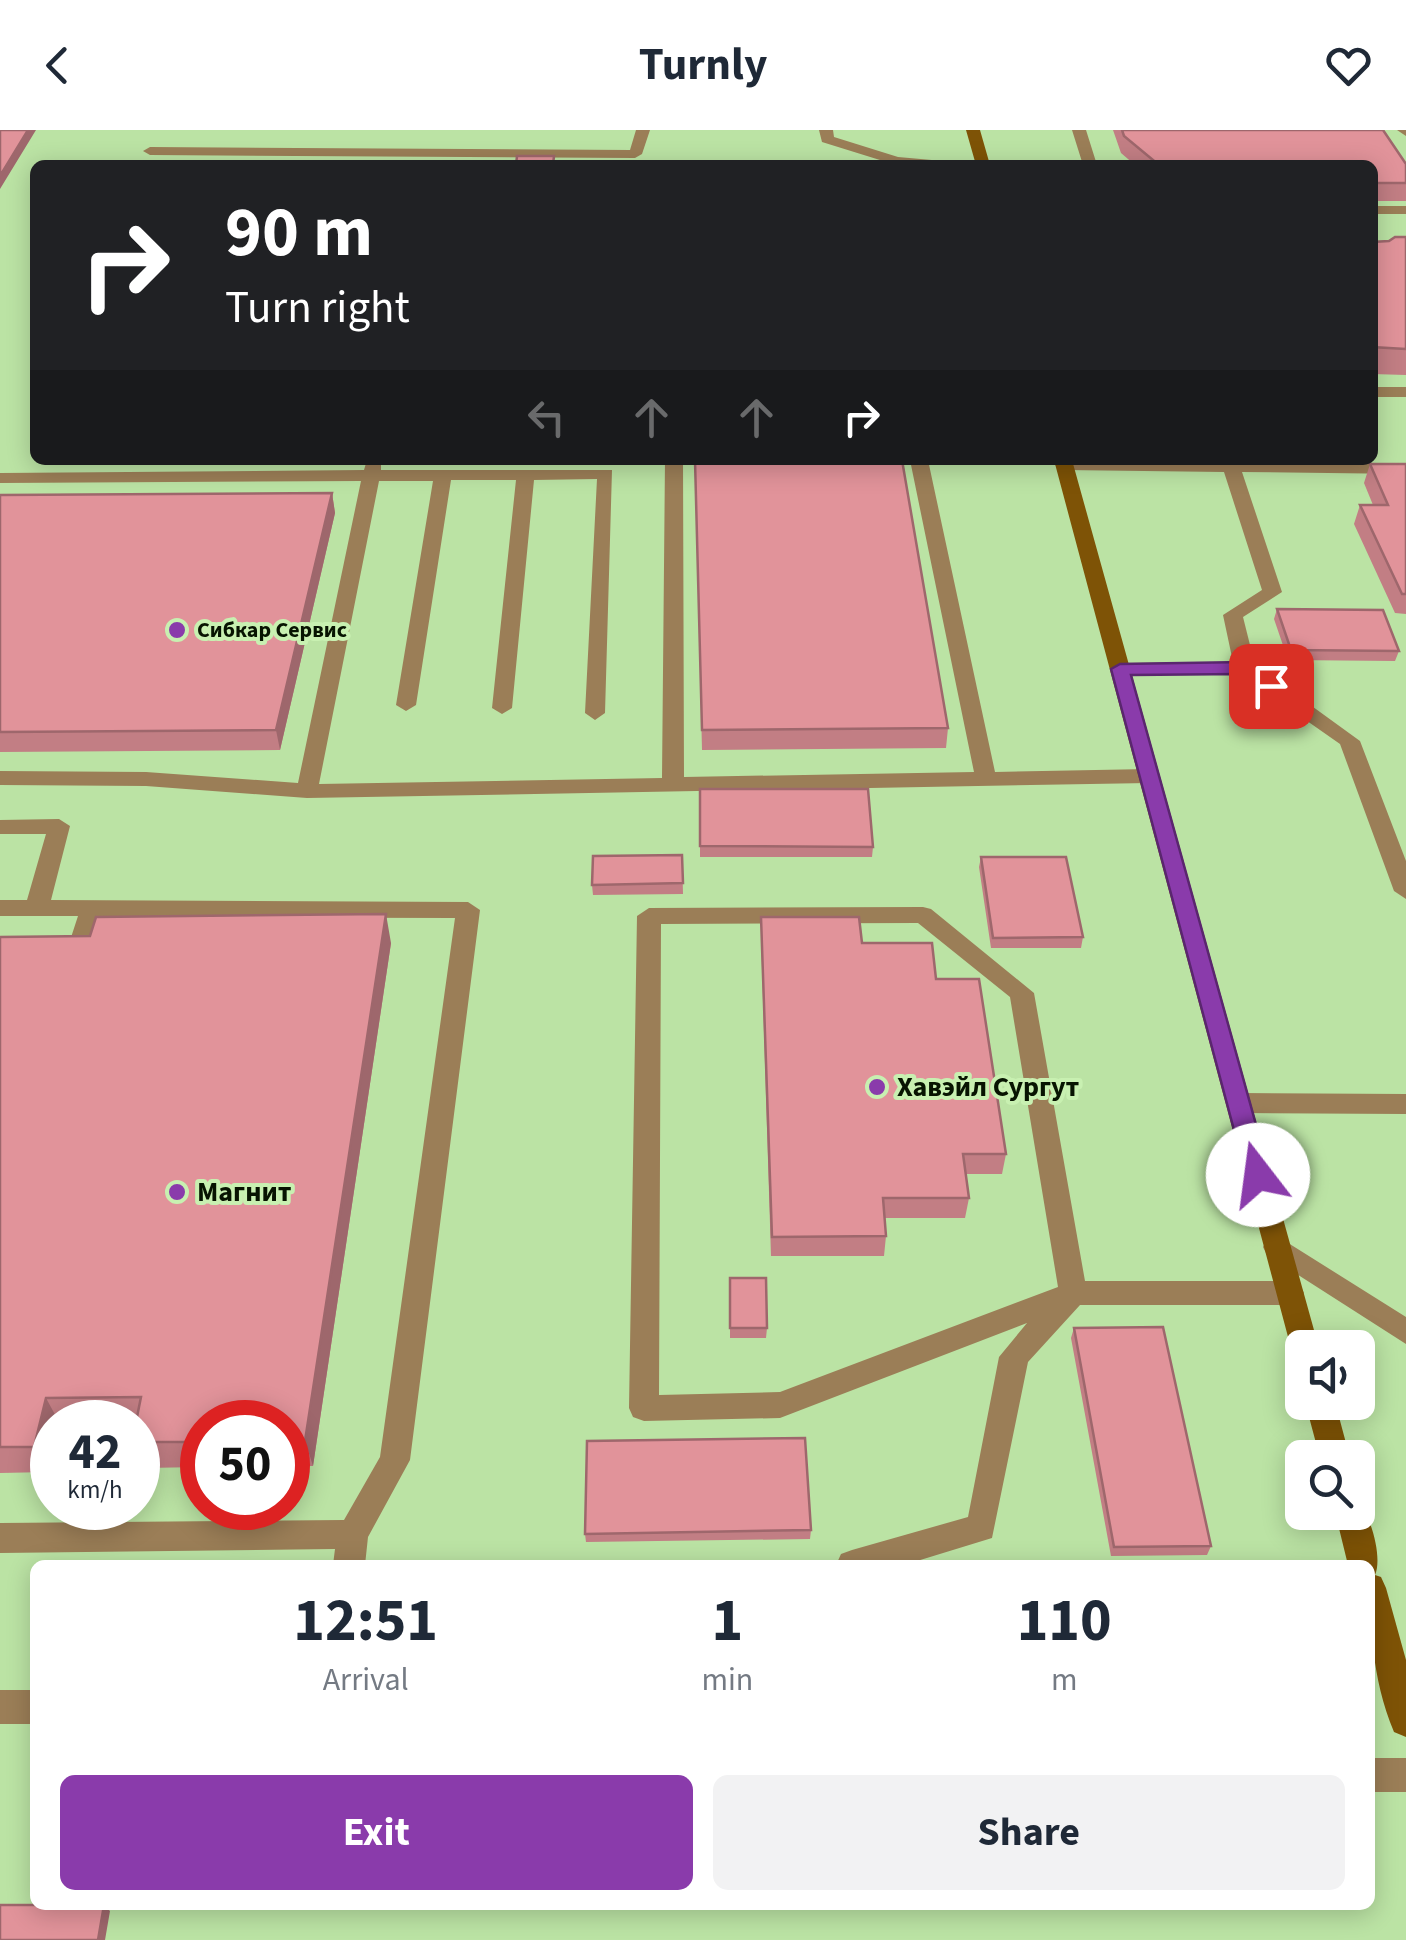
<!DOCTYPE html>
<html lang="en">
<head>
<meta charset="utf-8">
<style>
  body { margin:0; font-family:"Source Sans 3",sans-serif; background:#f2f2f3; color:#1f2937; height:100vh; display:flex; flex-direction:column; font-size:38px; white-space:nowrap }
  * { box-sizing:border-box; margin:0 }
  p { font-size:32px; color:#747a83 }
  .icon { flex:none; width:55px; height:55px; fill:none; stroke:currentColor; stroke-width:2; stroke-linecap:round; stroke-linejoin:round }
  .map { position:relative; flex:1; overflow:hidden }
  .side { position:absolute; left:30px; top:1430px; width:1345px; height:350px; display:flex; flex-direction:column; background:#fff; border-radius:15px; box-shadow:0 5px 25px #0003 }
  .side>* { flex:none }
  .guide { position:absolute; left:30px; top:30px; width:1348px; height:305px; border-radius:15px; box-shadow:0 5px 25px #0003; background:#202124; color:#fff; overflow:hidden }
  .buttons { position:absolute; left:1285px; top:1200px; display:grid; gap:20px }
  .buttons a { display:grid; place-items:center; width:90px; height:90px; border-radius:15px; background:#fff; box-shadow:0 5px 25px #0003; font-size:50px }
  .speed { position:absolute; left:30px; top:1270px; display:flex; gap:20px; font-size:50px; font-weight:700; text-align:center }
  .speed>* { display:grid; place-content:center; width:130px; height:130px; border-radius:50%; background:#fff; box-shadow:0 5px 25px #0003; line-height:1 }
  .speed small { font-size:25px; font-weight:400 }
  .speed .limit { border:15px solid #d22; background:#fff; color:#111 }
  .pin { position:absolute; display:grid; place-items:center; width:85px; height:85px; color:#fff; margin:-42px; border-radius:20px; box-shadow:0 5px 15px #0006 }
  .me { position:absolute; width:110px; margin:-55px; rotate:345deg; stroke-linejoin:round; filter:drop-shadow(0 0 8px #0008) }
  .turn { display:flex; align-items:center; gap:35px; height:210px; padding:0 30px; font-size:45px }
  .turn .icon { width:130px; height:130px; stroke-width:2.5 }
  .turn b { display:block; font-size:70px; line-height:85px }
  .lanes { display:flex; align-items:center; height:95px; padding:0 30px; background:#0003; justify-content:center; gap:50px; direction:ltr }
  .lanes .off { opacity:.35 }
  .eta { display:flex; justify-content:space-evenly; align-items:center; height:170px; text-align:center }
  .eta b { font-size:60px; font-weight:700; line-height:70px }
  .button { display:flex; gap:20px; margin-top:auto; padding:20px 30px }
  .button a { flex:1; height:115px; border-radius:15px; background:#8a3bab; color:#fff; font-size:40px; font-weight:700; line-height:115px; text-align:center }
  .button a+a { background:#f2f2f3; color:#1f2937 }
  header { display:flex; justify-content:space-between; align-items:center; height:130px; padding:0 30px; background:#fff; font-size:45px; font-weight:700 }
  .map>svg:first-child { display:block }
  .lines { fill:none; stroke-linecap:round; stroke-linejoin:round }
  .service { fill:#9b7e57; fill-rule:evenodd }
  .secondary { fill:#7e5306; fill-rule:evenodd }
  .wall { fill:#c27e84 }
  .shaded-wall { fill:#9e676c }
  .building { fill:#e1939a; stroke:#9e676c; stroke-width:2.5 }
  .route { fill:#8a3bab; stroke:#5a266f; stroke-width:2.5 }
  .poi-dot { fill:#8a3bab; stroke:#c8f0b1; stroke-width:4 }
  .labels { text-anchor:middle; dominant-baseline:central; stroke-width:8; stroke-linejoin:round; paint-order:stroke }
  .far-poi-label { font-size:22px; font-weight:bold; fill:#071401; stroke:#c8f0b1; text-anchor:start }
  .poi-label { font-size:28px; font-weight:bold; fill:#071401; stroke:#c8f0b1; text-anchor:start }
</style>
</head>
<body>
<header><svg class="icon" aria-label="back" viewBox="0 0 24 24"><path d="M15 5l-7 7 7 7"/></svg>Turnly<svg class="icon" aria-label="heart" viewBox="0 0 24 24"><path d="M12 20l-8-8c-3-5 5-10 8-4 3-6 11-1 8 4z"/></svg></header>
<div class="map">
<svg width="1406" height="1810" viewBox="0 0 1406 1810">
  <rect width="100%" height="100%" fill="#bbe3a4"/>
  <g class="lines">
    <!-- service -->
    <path class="service" d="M636,0H650L642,24L635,28L150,25L143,21L150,17L630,20Z
      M819,0H833L834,7L898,27L943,31L950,35H896L822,12Z
      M1072,0H1086L1097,35H1083Z
      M1397,0H1406V6Z
      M1372,76H1406V84H1372Z
      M1372,257H1406V267H1372Z
      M367,330H381V340H612L605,583L595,590L585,583L597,349L534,350L512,578L502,584L492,578L516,350H451L416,575L406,581L396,575L433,351H379L319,654L662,648L665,330H683L684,647L974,642L910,330H928L995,642L1149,639L1160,646L1149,653L307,668L146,656L0,655V641L146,642L298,653L361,351L0,353V343L364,340Z
      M1063,330L1406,334V344L1242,342L1282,462L1243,487L1255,535L1360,611L1406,731V769L1394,761L1340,614L1240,544L1120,545L1110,539L1120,533L1233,532L1223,485L1262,460L1224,342L1064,340L1055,335Z
      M59,689L70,696L51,770L468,772L480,780L410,1330L368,1407L365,1435H333L335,1419L0,1423V1393L344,1390L380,1327L455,788L102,787L86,835L74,844L62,835L78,786H0V770H27L46,704H0V690Z
      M923,777L931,779L1034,863L1085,1151H1290L1300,1155L1304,1163L1300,1171L1290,1175H1080L1028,1232L992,1408L904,1435H836L841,1424L852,1420L968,1387L999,1227L1027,1193L780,1288L644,1291L633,1287L629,1278L637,786L649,778ZM918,793L1010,867L1058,1157L780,1262L659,1265L661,794Z
      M1239,963L1406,964V984L1239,983L1230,980L1226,973L1230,966Z
      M1277,1106L1406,1187V1214L1267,1125L1263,1117L1267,1109Z
      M0,1560H35V1594H0Z
      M1370,1628H1406V1662H1370Z"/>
    <!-- secondary -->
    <path class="secondary" d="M966,0H980L990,35H976Z
      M1054,330H1072L1319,1218H1302V1230L1295,1227L1291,1218Z
      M1305,1272H1335L1350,1328H1320Z
      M1358,1371C1370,1384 1383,1427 1375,1445L1381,1447L1386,1458L1406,1530V1607L1394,1602C1371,1546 1370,1495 1370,1435H1348L1335,1382H1358Z"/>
  </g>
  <!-- wall -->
  <path class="wall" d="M1113,0H1383L1406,34V71H1372V35H1135L1121,23Z
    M1406,107V245L1372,244V112L1389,111Z
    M695,330L948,598L946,618L702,620Z
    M1370,334H1406V484L1395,483L1354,394L1360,375H1373L1364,353Z
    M332,363L335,383L280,620L0,622V365Z
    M1277,479L1399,521L1395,531L1288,530L1274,489Z
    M700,659L873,717L872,727H700Z
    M682,725L683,764L593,765L592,755Z
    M981,727L1083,807L1081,818H991L979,737Z
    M761,787L862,813L936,849L1006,1024L1002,1044H966L969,1068L965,1088H885L886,1106L884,1126H771L761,807Z
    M0,807L391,813L313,1336H288V1292H202V1337L144,1338L138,1325V1292H52V1325L48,1342L0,1343Z
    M730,1148L767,1198L766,1208H730Z
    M1074,1198L1211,1416L1207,1425L1111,1426L1071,1208Z
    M811,1400L810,1409L586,1412L585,1404Z"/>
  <!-- shaded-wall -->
  <path class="shaded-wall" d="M28,0H36L0,59V46Z
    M332,363L335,383L280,620L276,600Z
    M386,784L391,813L313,1336L305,1311Z
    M46,1268L59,1292H52V1325L48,1342L34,1317Z
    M104,1775L110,1781L105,1810H98Z"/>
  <!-- building -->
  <path class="building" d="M0,0H28L0,46Z
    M1122,0H1383L1406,34V53H1372V35H1159L1124,6Z
    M517,26H554L553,35H516Z
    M1395,107H1406V219L1372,217V112L1389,111Z
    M695,330H902L948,598L702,600Z
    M1370,334H1406V464H1402L1360,375H1388Z
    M332,363L276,600L0,602V365Z
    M1277,479L1383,480L1399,521L1291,520Z
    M700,659H868L873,717L700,716Z
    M682,725L683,753L592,755L593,726Z
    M981,727H1066L1083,807L993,808Z
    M386,784L305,1311H288V1292H202V1312H138V1292H136L141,1267L46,1268L34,1317H0V807L90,806L96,787Z
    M761,787H859L862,813H932L936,849H979L1006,1024H963L969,1068H883L886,1106L772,1107Z
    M730,1148H766L767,1198H730Z
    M1163,1197L1211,1416L1114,1417L1074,1198Z
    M805,1308L811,1400L585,1404L587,1311Z
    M0,1775H104L98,1810H0Z"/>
  <!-- route -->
  <path class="route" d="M1245,532L1277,552V560H1264L1241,544L1131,545L1270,1045L1267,1052H1249L1246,1045L1111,539L1120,534Z"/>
  <!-- markers -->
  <g class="poi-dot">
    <circle cx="177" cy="500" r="10"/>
    <circle cx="877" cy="957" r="10"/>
    <circle cx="177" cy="1062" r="10"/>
  </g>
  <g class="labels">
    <!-- far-poi labels -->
    <g class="far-poi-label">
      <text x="197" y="500">Сибкар Сервис</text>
    </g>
    <!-- poi labels -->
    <g class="poi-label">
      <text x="897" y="957">Хавэйл Сургут</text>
      <text x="197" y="1062">Магнит</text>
    </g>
  </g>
</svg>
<div class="buttons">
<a><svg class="icon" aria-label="sound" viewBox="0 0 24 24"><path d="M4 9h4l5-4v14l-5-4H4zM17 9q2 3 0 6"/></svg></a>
<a><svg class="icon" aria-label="search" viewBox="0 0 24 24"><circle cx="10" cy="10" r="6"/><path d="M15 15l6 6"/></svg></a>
</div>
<div class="speed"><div>42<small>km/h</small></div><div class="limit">50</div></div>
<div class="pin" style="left:1271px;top:556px;background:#d93025"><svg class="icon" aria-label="arrive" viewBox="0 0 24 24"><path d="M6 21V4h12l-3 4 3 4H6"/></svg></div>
<svg class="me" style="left:1258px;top:1045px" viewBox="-20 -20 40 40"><circle r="19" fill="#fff"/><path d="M0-13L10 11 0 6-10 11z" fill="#8a3bab"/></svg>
<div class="guide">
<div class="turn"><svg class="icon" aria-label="right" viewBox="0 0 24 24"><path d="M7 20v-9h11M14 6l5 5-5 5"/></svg><div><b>90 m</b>Turn right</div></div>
<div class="lanes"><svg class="icon off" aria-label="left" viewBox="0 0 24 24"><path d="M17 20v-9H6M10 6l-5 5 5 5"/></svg><svg class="icon off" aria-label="ahead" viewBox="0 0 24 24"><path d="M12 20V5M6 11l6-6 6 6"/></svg><svg class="icon off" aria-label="ahead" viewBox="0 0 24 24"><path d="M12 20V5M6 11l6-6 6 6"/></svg><svg class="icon" aria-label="right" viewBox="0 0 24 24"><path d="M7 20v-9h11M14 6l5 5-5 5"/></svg></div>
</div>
<section class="side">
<div class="eta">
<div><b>12:51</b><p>Arrival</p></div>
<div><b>1</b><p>min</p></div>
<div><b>110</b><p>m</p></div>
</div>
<div class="button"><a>Exit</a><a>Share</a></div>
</section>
</div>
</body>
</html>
